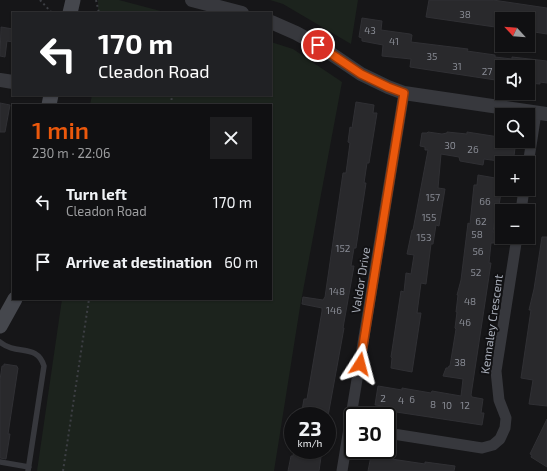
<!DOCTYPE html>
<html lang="en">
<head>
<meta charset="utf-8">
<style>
  body { margin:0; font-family:"Exo 2",sans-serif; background:#1e1e20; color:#f1f3f6; height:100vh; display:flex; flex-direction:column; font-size:15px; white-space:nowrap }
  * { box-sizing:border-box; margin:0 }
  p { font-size:13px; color:#9c9d9f }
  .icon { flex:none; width:22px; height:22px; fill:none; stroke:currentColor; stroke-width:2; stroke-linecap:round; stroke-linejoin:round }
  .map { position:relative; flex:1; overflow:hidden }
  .drawer { position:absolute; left:12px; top:104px; width:260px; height:196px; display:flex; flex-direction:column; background:#101012; border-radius:0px; box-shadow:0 1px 3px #0004,0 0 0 1px #303032 }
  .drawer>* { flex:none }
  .top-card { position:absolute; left:12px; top:12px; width:260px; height:84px; border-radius:0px; box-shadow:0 1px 3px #0004,0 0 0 1px #303032; background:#202124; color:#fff; overflow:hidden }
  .needle { width:26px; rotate:296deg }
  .buttons { position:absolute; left:495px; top:12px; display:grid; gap:8px }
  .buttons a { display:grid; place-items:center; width:40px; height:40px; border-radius:0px; background:#101012; box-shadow:0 1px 3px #0004,0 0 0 1px #303032; font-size:20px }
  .speed { position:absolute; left:284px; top:407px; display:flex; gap:8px; font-size:20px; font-weight:700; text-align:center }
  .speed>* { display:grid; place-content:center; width:52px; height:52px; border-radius:50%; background:#101012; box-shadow:0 1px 3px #0004,0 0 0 1px #303032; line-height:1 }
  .speed small { font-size:10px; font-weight:400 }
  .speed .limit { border:2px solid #111; border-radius:6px; background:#fff; color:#111 }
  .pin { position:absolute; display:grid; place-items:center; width:34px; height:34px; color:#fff; margin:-17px; border:2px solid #fff; border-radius:50%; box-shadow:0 1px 4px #0007 }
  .me { position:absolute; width:44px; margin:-22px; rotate:9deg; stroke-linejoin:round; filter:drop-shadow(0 0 3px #0008) }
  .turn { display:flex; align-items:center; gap:14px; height:84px; padding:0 20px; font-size:18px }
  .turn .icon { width:52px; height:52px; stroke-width:2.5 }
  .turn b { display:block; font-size:28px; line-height:34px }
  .round { display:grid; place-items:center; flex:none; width:42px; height:42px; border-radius:0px; background:#1e1e20 }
  .summary { display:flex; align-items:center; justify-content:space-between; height:68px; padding:0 20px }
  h1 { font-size:24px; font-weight:600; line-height:30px; color:#ea580c }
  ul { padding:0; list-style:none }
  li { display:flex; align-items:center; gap:12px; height:60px; padding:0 20px }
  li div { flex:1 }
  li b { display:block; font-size:15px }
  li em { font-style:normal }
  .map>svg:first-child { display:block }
  .green { fill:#1c231d }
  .building { fill:#29292c; stroke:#303034 }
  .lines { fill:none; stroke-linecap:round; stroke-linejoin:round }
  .path { stroke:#3d3f44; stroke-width:2; stroke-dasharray:2 3; stroke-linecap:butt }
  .service { stroke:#37383d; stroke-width:5.5 }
  .minor { stroke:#37383d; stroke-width:11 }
  .tertiary { stroke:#37383d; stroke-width:14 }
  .secondary { stroke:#45474d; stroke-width:15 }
  .route-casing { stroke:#983908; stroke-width:10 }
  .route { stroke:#ea580c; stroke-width:7 }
  .labels { text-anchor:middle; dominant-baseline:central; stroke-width:4; stroke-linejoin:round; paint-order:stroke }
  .number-label { font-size:10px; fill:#888b94 }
  .street-label { font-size:12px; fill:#a8adb8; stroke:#111113 }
</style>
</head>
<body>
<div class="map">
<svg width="547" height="471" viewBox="0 0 547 471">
  <rect width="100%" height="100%" fill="#161618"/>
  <!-- green -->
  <path class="green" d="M98,0H119L168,13H98Z
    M270,0H358L351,44L283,4Z
    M271,42L293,49L342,82L300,307L274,471H37L62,299H271V105H90L92,95H271Z"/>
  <!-- building -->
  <path class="building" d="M429,0H493L547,8V34L528,31V19H502V28L426,17Z
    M362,18L382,21L381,30L410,34L412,35L411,42L468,49L467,51L495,55V57L512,59V57L547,61V83L540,82V84L528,83L529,67H502V81L410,67L411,59L382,56L383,45L362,41V38L359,37Z
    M1,27L13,29V42L7,41L5,57L0,56Z
    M356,102L374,105L373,113H377L369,163H367L364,183H366L356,248H354L351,266H354L343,328H344L328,416H301L304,399H307L322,311V308L302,304L303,297L323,300L325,297L343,173H346L350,143L348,142L350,127L352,128Z
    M0,103L10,105L5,132H0Z
    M428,132L442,134L447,133V132L467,134V132L499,137L498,141H516L513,163L484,159L483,165L460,161L459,157L441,154L438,188L445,189L439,226L436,225L433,244H431L426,284L421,283L417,313H421L412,372L391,368L392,358L391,357L401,291L404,292L406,273L411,274L414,255L407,254L412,230H413L428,150H425V147L420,146L422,133H427Z
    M478,175L501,179L499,193H501L499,205L497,204L493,232H495L494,243H491L489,263H491L471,395L472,397L483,399L481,413H484L482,425L383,410V406L375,405L378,386L402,390V388L431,393L432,391L461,396L463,379L443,376L446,368H448L449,366H450L456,329L455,328L457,312H456L458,295H457L461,280L468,223L470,224L474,185H477Z
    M542,237H547V406L529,404L533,380L521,378L531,310H529L534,289Z
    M4,364L17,366V367L18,368L8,434H10L6,459L0,458V380L2,366H4Z
    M547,419V467L531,457L532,455L530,454Z
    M294,450H322L319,471H288L291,456H293Z
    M371,456L425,464V462L455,466L454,471H368Z"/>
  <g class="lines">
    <!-- path -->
    <path class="path" d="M40,0L52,13
      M96,0L99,13
      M171,105L172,95
      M63,471L89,299"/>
    <!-- service -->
    <path class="service" d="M0,342C17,356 37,343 44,366L28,471
      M0,462L29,467"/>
    <!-- minor -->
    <path class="minor" d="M528,165L536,113
      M521,211L524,189
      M387,433L482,448L493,445L500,439L505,428L506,418L499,400L496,371L517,237
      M342,471L404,93"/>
    <!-- tertiary -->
    <path class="tertiary" d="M192,0L242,13
      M271,22L296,33L318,45L361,74L388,87L404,93L547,114
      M0,80L13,82"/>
    <!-- secondary -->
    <path class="secondary" d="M70,13L73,0
      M49,105L51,95
      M0,326L15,299"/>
  </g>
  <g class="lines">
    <defs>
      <path id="route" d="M318,45L361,74L388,87L404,93L360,364"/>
    </defs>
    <!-- route casing -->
    <use href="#route" class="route-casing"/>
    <!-- route -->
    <use href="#route" class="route"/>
  </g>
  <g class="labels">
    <!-- number labels -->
    <g class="number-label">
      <text x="465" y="14">38</text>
      <text x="370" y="30">43</text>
      <text x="394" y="41">41</text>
      <text x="432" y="56">35</text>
      <text x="457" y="66">31</text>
      <text x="487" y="71">27</text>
      <text x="450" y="145">30</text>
      <text x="473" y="149">26</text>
      <text x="433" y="197">157</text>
      <text x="485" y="201">66</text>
      <text x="429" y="217">155</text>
      <text x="481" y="221">62</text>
      <text x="477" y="234">58</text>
      <text x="424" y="237">153</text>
      <text x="343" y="248">152</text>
      <text x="478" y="251">56</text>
      <text x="476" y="272">52</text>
      <text x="337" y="291">148</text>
      <text x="470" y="301">48</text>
      <text x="334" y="310">146</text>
      <text x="465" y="322">46</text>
      <text x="460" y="362">38</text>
      <text x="383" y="398">2</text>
      <text x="412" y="399">6</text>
      <text x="401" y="400">4</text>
      <text x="433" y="404">8</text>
      <text x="447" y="405">10</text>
      <text x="465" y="405">12</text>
    </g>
    <!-- street labels -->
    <g class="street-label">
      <text transform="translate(360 280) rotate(-81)">Valdor Drive</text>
      <text transform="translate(491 324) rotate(-82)">Kennaley Crescent</text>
    </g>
  </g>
</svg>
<div class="buttons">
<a><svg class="needle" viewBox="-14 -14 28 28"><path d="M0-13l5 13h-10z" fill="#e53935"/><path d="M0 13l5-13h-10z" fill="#9c9d9f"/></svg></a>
<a><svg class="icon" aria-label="sound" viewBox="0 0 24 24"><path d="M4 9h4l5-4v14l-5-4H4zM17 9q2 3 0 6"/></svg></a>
<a><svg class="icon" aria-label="search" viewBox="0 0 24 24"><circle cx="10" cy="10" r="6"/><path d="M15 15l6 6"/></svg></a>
<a>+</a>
<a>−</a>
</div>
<div class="speed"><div>23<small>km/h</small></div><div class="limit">30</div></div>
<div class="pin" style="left:318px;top:45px;background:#d93025"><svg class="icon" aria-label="arrive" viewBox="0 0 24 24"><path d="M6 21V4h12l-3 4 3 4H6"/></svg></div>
<svg class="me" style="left:360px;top:364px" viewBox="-20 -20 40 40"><path d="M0-17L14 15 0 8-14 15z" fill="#ea580c" stroke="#fff" stroke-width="4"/></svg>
<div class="top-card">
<div class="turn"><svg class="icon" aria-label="left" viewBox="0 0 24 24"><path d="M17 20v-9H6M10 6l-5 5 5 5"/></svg><div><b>170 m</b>Cleadon Road</div></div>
</div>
<section class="drawer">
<div class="summary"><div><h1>1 min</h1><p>230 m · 22:06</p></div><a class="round"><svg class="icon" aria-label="close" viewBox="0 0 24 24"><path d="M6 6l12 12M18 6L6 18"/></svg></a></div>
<ul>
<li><svg class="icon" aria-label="left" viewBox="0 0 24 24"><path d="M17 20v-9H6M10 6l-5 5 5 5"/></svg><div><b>Turn left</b><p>Cleadon Road</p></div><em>170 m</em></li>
<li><svg class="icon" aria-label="arrive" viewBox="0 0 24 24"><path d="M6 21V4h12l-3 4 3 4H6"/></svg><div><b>Arrive at destination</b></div><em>60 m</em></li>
</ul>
</section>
</div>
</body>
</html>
